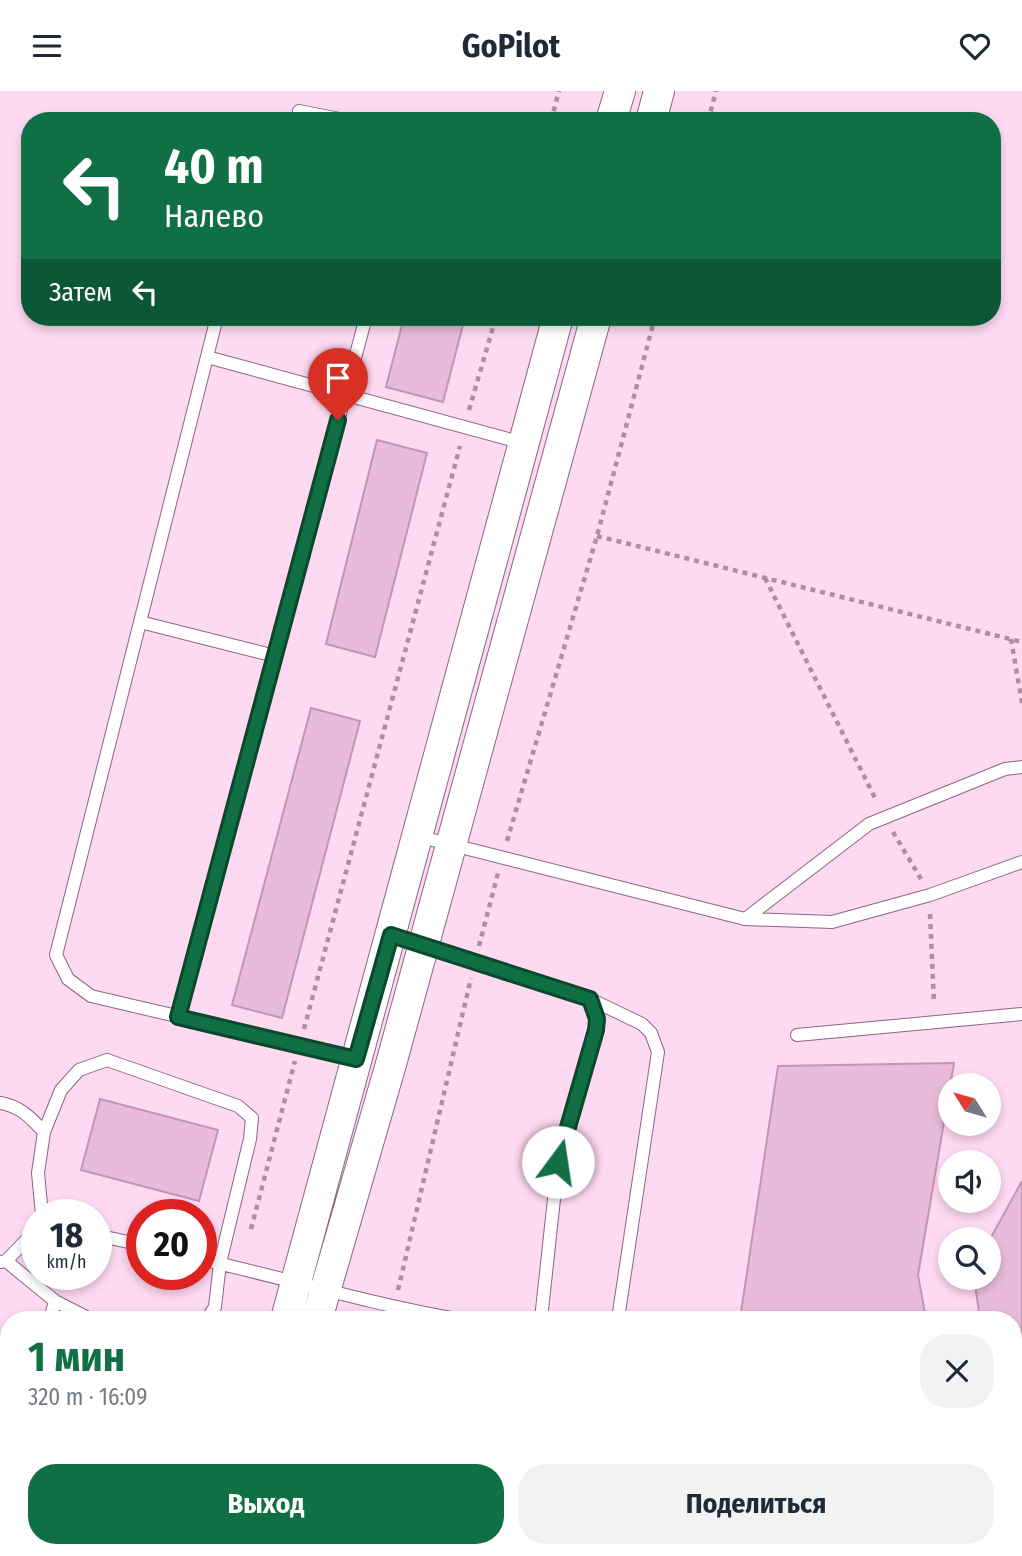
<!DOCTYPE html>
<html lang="ru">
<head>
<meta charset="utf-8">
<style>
  body { margin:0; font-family:"Fira Sans Condensed",sans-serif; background:#f2f2f3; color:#1f2937; height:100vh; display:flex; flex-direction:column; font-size:26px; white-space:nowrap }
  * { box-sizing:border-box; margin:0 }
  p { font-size:23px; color:#747a83 }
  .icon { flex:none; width:38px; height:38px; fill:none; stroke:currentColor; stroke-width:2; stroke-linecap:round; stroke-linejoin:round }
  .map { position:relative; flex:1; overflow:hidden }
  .drawer { position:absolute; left:0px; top:1220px; width:1022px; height:247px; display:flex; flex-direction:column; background:#fff; border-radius:28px 28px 0 0; box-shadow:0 4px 10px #0003 }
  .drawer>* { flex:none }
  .hud { position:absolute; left:21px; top:21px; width:980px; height:214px; border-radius:28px; box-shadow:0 4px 10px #0003; background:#106f44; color:#fff; overflow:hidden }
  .needle { width:46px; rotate:307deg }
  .buttons { position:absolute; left:938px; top:982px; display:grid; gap:14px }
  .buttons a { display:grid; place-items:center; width:63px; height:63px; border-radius:50%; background:#fff; box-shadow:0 4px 10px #0003; font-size:35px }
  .speed { position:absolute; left:21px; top:1108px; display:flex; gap:14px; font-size:35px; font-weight:700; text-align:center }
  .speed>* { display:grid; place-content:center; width:91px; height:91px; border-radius:50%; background:#fff; box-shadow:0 4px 10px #0003; line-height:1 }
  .speed small { font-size:18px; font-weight:400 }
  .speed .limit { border:10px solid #d22; background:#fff; color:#111 }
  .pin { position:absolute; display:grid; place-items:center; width:60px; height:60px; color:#fff; margin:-72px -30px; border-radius:50% 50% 50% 0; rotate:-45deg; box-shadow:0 0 7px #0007 }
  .pin .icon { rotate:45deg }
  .me { position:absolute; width:77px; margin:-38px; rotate:14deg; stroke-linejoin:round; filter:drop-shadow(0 0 5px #0008) }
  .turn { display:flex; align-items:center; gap:24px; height:147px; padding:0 28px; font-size:32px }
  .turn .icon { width:91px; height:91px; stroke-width:2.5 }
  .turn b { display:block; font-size:49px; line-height:60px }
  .then { display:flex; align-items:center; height:66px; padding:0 28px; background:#0003; gap:14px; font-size:26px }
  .round { display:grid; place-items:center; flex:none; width:74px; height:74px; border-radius:28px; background:#f2f2f3 }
  .headline { display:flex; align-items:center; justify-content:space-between; height:119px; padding:0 28px }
  h1 { font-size:42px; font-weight:700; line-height:52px; color:#106f44 }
  .cta { display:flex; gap:14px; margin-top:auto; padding:14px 28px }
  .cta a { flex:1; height:80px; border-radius:28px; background:#106f44; color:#fff; font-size:28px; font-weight:700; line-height:80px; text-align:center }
  .cta a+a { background:#f2f2f3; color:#1f2937 }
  header { display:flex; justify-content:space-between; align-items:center; height:91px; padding:0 28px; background:#fff; font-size:32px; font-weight:700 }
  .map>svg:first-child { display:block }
  .building { fill:#e8bbdb; stroke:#c196b5; stroke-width:2 }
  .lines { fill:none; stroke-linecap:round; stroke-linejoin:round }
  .service-casing { stroke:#8d6582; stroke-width:14 }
  .tertiary-casing { stroke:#8d6582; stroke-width:32 }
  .path { stroke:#ac8fa3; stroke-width:4.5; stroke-dasharray:5 5; stroke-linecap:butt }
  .service { stroke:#fff; stroke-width:12 }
  .tertiary { stroke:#fff; stroke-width:30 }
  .route-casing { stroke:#0a482c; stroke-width:18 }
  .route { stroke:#106f44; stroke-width:12 }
</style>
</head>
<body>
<header><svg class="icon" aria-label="menu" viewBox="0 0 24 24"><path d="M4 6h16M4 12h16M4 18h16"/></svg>GoPilot<svg class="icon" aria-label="heart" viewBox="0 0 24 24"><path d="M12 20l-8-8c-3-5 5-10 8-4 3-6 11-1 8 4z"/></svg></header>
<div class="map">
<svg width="1022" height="1465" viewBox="0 0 1022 1465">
  <rect width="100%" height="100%" fill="#fed9f2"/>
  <!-- building -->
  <path class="building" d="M404,226H465L443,311L386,296Z
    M377,349L427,362L375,566L326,553Z
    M311,617L360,630L282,927L232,914Z
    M954,972L918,1184L926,1228H740L778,975Z
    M100,1008L218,1039L199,1110L81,1079Z
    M1022,1090V1313L1013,1304V1228H980L974,1186H989V1150Z"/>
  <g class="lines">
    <defs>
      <path id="service" d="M299,20L350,30
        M217,226L56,864L68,888L91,905L356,967
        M207,266L523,352
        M140,531L275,565
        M417,745L745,828L832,831L930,804L1022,771
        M745,828L869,733L1005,678L1022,676
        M391,844L590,908L642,933L651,942L658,961L618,1228
        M178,926L366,226
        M797,944L1022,923
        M0,1012C20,1015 31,1027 44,1041L38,1082L42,1124
        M44,1041L61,999L79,979L107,969L238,1015L252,1027L250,1048L220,1172L215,1216L207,1228
        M96,1144L142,1154
        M201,1168C287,1188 371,1213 457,1228
        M6,1170L55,1210L90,1228
        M0,1171L6,1170L37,1138
        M50,1228L55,1210
        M541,1228L558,1071L596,939L597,928L590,908"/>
      <path id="tertiary" d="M611,30L620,0
        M651,30L659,0
        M286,1228L558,226
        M317,1228L391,973L596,226
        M216,1465L218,1458
        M251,1465L253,1458"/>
    </defs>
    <!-- service casing -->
    <use href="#service" class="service-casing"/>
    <!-- tertiary casing -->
    <use href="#tertiary" class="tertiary-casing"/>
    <!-- path -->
    <path class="path" d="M551,30L559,0
      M708,30L716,0
      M469,319L496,226
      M597,445L1022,551
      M765,487L876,709
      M1011,548L1022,612
      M893,741L921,788
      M507,750L597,445L655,226
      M930,823L934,912
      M479,855L498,782
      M304,938L460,355
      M251,1138L295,970
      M398,1199L471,887
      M315,1465L318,1458"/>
    <!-- service -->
    <use href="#service" class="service"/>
    <!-- tertiary -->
    <use href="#tertiary" class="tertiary"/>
  </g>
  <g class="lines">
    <defs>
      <path id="route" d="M338,329L178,926L356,968L391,844L590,908L597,928L596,939L558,1071"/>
    </defs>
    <!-- route casing -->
    <use href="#route" class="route-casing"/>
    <!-- route -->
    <use href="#route" class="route"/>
  </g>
</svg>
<div class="buttons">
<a><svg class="needle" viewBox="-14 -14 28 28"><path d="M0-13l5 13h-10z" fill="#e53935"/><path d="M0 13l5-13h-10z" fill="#747a83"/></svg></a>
<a><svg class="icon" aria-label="sound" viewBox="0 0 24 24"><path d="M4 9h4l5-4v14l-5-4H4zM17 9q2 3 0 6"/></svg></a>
<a><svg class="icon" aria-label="search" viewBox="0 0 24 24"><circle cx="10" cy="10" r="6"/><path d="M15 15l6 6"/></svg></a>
</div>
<div class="speed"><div>18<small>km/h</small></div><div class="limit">20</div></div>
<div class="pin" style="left:338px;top:329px;background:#d93025"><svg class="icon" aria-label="arrive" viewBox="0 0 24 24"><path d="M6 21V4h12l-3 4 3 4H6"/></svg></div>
<svg class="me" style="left:558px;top:1071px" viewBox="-20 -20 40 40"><circle r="19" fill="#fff"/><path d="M0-13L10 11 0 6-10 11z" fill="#106f44"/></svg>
<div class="hud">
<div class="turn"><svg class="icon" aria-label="left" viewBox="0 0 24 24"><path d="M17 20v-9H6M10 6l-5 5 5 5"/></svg><div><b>40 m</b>Налево</div></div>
<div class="then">Затем<svg class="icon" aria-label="left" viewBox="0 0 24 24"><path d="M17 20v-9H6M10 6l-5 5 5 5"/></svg></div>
</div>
<section class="drawer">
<div class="headline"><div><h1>1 мин</h1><p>320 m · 16:09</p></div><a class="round"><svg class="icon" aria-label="close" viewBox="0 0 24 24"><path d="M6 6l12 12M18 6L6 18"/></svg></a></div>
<div class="cta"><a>Выход</a><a>Поделиться</a></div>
</section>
</div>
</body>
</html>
